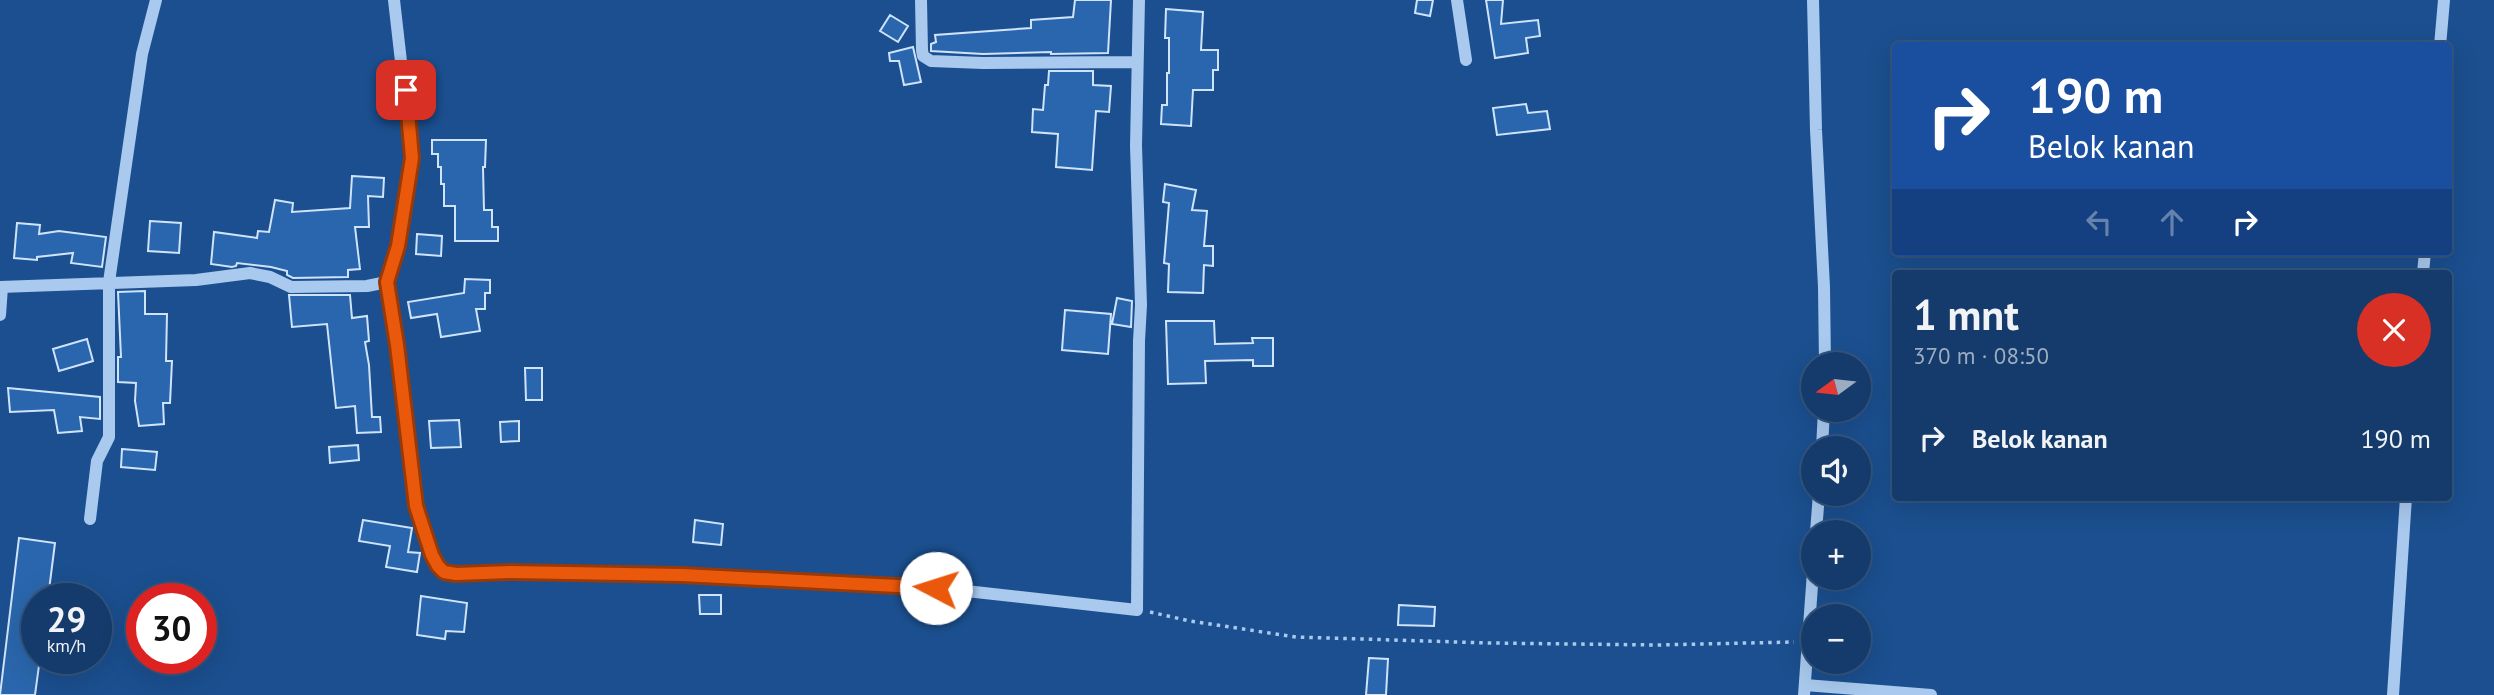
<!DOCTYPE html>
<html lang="id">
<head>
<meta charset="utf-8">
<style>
  body { margin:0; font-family:"PT Sans",sans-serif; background:#214673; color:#f1f3f6; height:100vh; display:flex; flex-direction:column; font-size:26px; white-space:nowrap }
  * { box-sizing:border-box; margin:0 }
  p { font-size:23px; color:#9dadc1 }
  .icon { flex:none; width:38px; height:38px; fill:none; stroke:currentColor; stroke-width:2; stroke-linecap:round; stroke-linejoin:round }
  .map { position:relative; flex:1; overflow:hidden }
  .drawer { position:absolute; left:1892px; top:270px; width:560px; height:231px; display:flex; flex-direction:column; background:#143b6b; border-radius:7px; box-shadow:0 7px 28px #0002,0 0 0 2px #33557e }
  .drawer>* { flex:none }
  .guide { position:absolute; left:1892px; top:42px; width:560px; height:214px; border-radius:7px; box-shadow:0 7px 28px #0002,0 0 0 2px #33557e; background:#1a4fa0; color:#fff; overflow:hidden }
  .needle { width:46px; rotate:255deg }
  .tools { position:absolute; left:1801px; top:352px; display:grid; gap:14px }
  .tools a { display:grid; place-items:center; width:70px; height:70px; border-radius:50%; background:#143b6b; box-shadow:0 7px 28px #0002,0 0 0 2px #33557e; font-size:35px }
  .speed { position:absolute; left:21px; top:583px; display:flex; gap:14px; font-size:35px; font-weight:700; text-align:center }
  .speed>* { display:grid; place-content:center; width:91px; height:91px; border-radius:50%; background:#143b6b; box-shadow:0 7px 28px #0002,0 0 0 2px #33557e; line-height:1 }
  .speed small { font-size:18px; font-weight:400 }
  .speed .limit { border:10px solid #d22; background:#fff; color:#111 }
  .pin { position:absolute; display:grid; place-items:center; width:60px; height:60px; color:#fff; margin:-30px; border-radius:14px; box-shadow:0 4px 10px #0006 }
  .me { position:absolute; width:77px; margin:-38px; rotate:275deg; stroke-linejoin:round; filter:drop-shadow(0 0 5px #0008) }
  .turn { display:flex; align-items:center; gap:24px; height:147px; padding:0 21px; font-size:32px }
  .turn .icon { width:91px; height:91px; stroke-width:2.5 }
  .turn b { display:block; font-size:49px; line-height:60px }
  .lanes { display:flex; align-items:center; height:66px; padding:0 21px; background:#0003; justify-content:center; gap:35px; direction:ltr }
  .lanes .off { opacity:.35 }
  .round { display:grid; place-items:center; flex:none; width:74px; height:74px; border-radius:37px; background:#214673 }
  .headline { display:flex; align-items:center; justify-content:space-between; height:119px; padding:0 21px }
  h1 { font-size:42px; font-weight:600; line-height:52px }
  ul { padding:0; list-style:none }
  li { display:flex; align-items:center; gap:21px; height:98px; padding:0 21px }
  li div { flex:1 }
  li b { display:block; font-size:26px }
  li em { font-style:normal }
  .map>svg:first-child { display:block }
  .building { fill:#2a66ad; stroke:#cfe3fa; stroke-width:2 }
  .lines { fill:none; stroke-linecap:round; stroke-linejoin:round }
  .path { stroke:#a9c9ee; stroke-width:3.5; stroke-dasharray:3.5 5; stroke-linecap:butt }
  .minor { stroke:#a9c9ee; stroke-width:12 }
  .route-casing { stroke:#983908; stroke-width:18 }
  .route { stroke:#ea580c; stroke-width:12 }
</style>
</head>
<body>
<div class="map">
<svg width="2494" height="695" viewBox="0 0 2494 695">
  <rect width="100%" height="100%" fill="#1b4f8f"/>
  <!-- building -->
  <path class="building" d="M1075,0H1111L1108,53L1051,54V52L983,54L931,51V44L936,42L935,35L1031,28V20L1073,17Z
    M1417,0H1433L1430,16L1415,13Z
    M1486,0H1503L1501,24L1538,20L1540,36L1526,38L1528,53L1495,58Z
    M1166,9L1203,12L1201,50H1218V70H1213V90H1193L1191,126L1161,124L1162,105H1167V73H1169V38H1165Z
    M890,15L908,26L898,42L880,31Z
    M913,47L921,82L904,85L899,61H890L889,53Z
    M1049,71H1093V85L1111,86L1109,112L1096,111L1092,170L1056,167L1058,134L1032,132L1033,109L1043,110L1045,85H1048Z
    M1526,104L1528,113L1547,111L1550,129L1497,135L1493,108Z
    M432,140H486L485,167H483L484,210H492V227H498V241H455V206H444V184H441V167H438V154H432Z
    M352,176L384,178L383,197L368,196L369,227H355L360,269L348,270V277L293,278L287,275V271L271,267L237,263L236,266L232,267L211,264L214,232L257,238L258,231L269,232L275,200L293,203L292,212L350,208Z
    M1165,184L1196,190L1192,210L1207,211L1204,246H1213V266L1204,265L1203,293L1168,292L1169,264L1164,263L1169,203L1163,202Z
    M150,221L181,223L179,253L148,251Z
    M17,223L40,225L39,234L59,231L106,237L102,267L71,263L73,253L37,257V260L14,258Z
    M417,234L442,236L441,256L416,254Z
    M465,279L490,280V293H485V309H476L480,331L441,337L437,314L411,318L408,302L464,293Z
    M145,291V314H167L166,361H172L170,403H163L164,424L139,426L135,401L136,383L118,382V357H121L118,292Z
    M289,295H350L352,318L367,316L369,341L365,342L369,365L372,417H380L381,432L357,433L355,406L336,408L327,324L292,327Z
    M1117,298L1132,301L1131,327L1112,324Z
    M1065,310L1111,314L1108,354L1062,350Z
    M1166,321H1214L1215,344L1253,343L1252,338H1273V366H1253V360L1205,361L1206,383L1168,384Z
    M87,339L93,361L59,371L53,349Z
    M525,368H542V400H526Z
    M8,388L100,397V419L80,417L82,431L58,433L54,410L10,412Z
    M459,420L461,447L431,448L429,421Z
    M519,421V441L501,442L500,422Z
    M358,445L359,460L330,463L329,447Z
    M122,449L157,452L155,470L121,467Z
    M363,520L412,528L408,552L420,553L417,572L386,567L390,546L359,541Z
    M695,520L723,524L721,545L693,542Z
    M19,538L55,543L48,598H37V658H40L35,695H0Z
    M699,595H721V614H700Z
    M421,596L467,603L464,632L446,631L445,639L417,635Z
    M1399,605L1435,607L1434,626L1398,625Z
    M1369,658L1388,659L1386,695H1366Z"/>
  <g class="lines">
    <!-- path -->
    <path class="path" d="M1150,612L1190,621L1296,637L1490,643L1656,645L1794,642"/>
    <!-- minor -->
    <path class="minor" d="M394,0L412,158L398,246L387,282L397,345L416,506L432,555L445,572L456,574L510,572L682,575L912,585L1137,610L1139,341L1141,305L1136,146L1139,0
      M921,0L922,50L923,56L931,61L983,63L1136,62
      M1457,0L1466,60
      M1813,0L1816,130L1824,287L1825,364
      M2440,46L2444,0
      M2423,273L2425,252
      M0,287L196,280L250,273L270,277L291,287L367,286L387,282
      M0,315L2,287
      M1822,448L1824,410
      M90,519L97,461L109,437V282L142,54L156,0
      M1816,532L1819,494
      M1805,685L1931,695
      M1804,695L1813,572
      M2393,695L2406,497"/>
  </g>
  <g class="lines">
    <defs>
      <path id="route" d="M406,90L412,158L398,246L387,282L397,345L416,506L432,555L438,566L444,572L456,574L510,572L682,575L936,588"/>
    </defs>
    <!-- route casing -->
    <use href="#route" class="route-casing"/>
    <!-- route -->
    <use href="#route" class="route"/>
  </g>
</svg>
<div class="tools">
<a><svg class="needle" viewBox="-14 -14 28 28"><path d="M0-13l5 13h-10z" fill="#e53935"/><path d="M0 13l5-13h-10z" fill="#9dadc1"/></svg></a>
<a><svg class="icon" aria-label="sound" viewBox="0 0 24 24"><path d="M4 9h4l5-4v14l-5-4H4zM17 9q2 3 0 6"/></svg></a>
<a>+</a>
<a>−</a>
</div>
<div class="speed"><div>29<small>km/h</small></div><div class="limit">30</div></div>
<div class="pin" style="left:406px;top:90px;background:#d93025"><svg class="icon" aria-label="arrive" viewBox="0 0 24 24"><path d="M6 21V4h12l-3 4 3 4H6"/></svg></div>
<svg class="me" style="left:936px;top:588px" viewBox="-20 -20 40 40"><circle r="19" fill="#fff"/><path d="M0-13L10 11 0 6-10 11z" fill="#ea580c"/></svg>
<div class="guide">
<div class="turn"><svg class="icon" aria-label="right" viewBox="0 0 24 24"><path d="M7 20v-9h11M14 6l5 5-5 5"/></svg><div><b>190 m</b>Belok kanan</div></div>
<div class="lanes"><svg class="icon off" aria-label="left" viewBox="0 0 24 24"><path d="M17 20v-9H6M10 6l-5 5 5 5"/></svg><svg class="icon off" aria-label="ahead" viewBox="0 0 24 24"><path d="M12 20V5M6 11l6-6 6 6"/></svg><svg class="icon" aria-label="right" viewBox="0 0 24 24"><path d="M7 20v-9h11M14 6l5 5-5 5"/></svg></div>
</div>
<section class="drawer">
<div class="headline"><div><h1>1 mnt</h1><p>370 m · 08:50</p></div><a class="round" style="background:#d93025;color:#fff"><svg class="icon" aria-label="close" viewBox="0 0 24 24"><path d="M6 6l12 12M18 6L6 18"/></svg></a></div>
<ul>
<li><svg class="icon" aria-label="right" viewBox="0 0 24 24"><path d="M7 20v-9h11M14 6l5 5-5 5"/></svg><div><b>Belok kanan</b></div><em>190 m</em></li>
</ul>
</section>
</div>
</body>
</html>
